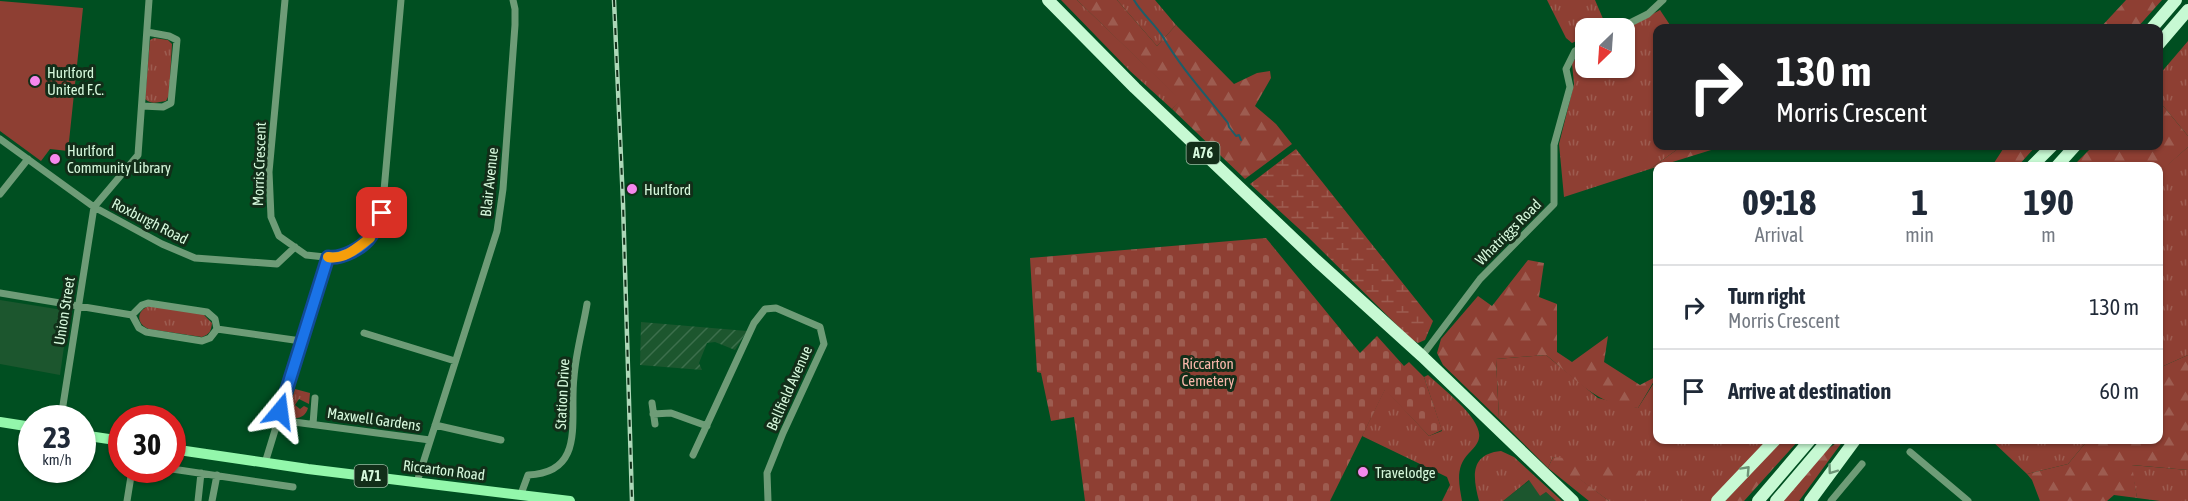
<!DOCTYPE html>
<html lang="en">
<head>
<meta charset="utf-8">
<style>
  body { margin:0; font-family:"Asap Condensed",sans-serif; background:#f2f2f3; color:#1f2937; height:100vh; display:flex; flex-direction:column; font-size:22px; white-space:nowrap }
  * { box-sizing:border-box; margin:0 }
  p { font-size:20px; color:#747a83 }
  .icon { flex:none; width:33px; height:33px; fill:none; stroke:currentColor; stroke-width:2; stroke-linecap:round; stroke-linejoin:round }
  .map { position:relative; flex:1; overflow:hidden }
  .sheet { position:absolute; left:1653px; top:162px; width:510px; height:282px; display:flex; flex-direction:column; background:#fff; border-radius:12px; box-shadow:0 2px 4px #0004 }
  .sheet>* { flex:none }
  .top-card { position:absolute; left:1653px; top:24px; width:510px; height:126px; border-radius:12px; box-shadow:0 2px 4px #0004; background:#202124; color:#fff; overflow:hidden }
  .needle { width:39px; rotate:205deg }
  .controls { position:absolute; left:1575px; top:18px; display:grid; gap:12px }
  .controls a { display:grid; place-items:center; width:60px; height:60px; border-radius:12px; background:#fff; box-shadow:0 2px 4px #0004; font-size:30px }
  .speed { position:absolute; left:18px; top:405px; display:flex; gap:12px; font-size:30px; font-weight:700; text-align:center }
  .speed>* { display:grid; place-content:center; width:78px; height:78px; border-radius:50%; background:#fff; box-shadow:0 2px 4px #0004; line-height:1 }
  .speed small { font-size:15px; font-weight:400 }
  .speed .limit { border:9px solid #d22; background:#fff; color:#111 }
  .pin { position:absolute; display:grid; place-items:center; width:51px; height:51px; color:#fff; margin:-26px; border-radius:12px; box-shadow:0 3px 9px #0006 }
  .me { position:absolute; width:66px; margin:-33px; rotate:16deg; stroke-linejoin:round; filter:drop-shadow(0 0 4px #0008) }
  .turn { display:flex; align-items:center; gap:21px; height:126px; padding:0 24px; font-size:27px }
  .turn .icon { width:78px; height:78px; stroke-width:2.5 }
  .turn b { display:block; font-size:42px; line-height:51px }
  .eta { display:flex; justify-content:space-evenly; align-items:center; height:102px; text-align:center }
  .eta b { font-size:36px; font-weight:700; line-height:42px }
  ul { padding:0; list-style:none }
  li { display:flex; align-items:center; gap:18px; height:84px; padding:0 24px; border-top:2px solid #e0e1e3 }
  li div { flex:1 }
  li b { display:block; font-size:22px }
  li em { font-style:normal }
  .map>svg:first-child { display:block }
  .built { fill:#1c562e }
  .industrial { fill:url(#industrial-furrows) }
  .grass { fill:url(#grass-tufts) }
  .forest { fill:url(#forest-firs) }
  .wetland { fill:url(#wetland-marsh) }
  .cemetery { fill:url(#cemetery-stones) }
  .pitch { fill:#8e3f33 }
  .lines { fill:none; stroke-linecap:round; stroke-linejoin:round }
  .stream { stroke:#1d5e69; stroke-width:2 }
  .minor { stroke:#6e9c77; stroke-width:7 }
  .primary { stroke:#93f7ab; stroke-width:10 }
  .trunk { stroke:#c7f9d3; stroke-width:12 }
  .rail-casing { stroke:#add8b8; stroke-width:4.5 }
  .rail { stroke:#122e19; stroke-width:2; stroke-dasharray:7; stroke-linecap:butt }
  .oneway { stroke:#6c9476 }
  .route-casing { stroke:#114b97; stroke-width:15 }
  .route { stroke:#1a73e8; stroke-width:10 }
  .slow { stroke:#f59e0b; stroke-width:10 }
  .poi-dot { fill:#f688ed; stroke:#122e19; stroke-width:2 }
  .labels { text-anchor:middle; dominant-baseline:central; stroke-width:6; stroke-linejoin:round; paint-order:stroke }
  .shield { fill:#122e19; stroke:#9bbba2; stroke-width:1.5 }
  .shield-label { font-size:14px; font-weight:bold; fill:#d6f8dc }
  .poi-label { font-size:15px; fill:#d6f8dc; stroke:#122e19; text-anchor:start }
  .street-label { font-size:15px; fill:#d6f8dc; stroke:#122e19 }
  .park-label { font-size:15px; fill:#f9b7ab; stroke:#122e19 }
</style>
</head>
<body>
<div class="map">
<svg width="2188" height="501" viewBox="0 0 2188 501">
  <defs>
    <pattern id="industrial-furrows" width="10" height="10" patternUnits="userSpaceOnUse" patternTransform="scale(1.5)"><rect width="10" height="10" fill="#1c562e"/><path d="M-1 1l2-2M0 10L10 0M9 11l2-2" fill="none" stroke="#3c6f4c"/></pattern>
    <pattern id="grass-tufts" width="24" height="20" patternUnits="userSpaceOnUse" patternTransform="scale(1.5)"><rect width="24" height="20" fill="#8e3f33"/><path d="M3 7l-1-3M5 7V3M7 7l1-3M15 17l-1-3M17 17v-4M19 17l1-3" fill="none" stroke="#9d5c50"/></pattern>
    <pattern id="forest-firs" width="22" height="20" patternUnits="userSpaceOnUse" patternTransform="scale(1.5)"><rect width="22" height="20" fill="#8e3f33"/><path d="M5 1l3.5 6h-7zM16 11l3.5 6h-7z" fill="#9d5c50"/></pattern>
    <pattern id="wetland-marsh" width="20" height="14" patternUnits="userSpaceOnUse" patternTransform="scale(1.5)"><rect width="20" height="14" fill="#8e3f33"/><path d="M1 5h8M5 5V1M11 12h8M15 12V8" fill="none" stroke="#9d5c50"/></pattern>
    <pattern id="cemetery-stones" width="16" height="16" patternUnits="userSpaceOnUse" patternTransform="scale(1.5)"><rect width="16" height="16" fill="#8e3f33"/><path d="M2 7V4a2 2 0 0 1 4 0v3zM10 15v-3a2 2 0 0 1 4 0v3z" fill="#9d5c50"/></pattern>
  </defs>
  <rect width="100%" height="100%" fill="#004f21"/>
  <!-- built -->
  <path class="built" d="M0,300L69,311L60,375L0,364Z
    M1530,480L1540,496L1546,492L1556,501H1503Z"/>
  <!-- industrial -->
  <path class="industrial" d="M641,322L747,331L735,350L715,342L707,343L699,363L702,370L640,365Z"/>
  <!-- grass -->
  <path class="grass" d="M1061,0H1077L1181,100L1172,109L1130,71Z
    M1117,0H1155L1176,25L1157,46Z
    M1547,0H1595L1607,28H1586L1585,37L1572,43L1566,38Z
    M1660,10L1672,28H1658V146H1682L1650,169L1564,197L1559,144L1574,84L1572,63L1580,53L1585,50L1586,68H1624L1625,29Z
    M154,38L168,40L172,44L169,95L166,101C158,102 151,105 145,99L150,40Z
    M2188,41V136L2159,101V75Z
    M2188,147V355L2159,368L2158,173Z
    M149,306L203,314L212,323C211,331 210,334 202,337L149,329C136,324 136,311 149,306Z
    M1546,355L1598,398L1638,408L1657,378L1658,440H1770L1712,501H1609L1575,476H1639L1553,457L1548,468L1499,419L1496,359Z
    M1428,375C1442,388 1483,419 1479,438C1478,444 1473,449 1469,453C1455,467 1459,484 1462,501H1442L1450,485L1447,477L1362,436L1385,389L1429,436L1442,431L1424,377Z
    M295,389L310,393L309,404L299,399L295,405L300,409L304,406L308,408C306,415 301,419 292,418L291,425L284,424Z
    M1991,440H2088L2068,464L2027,474Z
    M1501,451L1514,457L1562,501H1556L1546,492L1540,496L1529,480L1503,501H1479C1473,478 1469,454 1501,451Z
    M2131,465L2188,470V501H2160L2137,498Z"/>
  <!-- forest -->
  <path class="forest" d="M1077,0H1117L1157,46L1176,25L1234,84L1257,73L1270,71L1271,78L1255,106L1276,124L1292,144L1245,179L1172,109L1180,100Z
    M2126,0H2162L2137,28H2100Z
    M2159,101L2188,136V147L2159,173L2158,166H2073L2093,146H2158Z
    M1682,146H1724L1650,169Z
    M2005,146H2036L2018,166H1992Z
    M1528,260L1544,263L1539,297L1557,304V352L1572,362L1608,336L1604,362L1640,385L1657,376L1638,408C1597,406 1576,379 1546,355L1496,359L1499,419L1443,365L1437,353L1441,339L1478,296L1492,306Z
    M2188,355V470L2132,465L2137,498L2114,495L2107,501H2040L2032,480L2027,474L2068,464L2088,440H2158L2159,368Z
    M1782,440H1799L1744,501H1725Z
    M1840,440L1843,441L1799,501H1782L1824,452Z
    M1553,457L1602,461L1641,471L1640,476H1576L1609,501H1589L1548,468Z"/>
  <!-- wetland -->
  <path class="wetland" d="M1296,149L1433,321L1425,340L1418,343L1411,339L1307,236L1250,184Z"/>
  <!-- cemetery -->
  <path class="cemetery" d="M1266,238L1360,353L1377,336L1404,366L1409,362L1424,377L1442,430L1429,436L1385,390L1330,501H1085L1074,417L1051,421L1041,373L1037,372L1030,258Z"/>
  <!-- pitch -->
  <path class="pitch" d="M0,1L83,8L68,151L50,149L41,161L0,131Z"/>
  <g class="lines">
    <!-- stream -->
    <path class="stream" d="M1134,0C1142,14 1155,24 1163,37C1181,68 1206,95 1228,123L1229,127L1236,136L1239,135L1241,140"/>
    <!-- minor -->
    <path class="minor" d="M285,0L269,172L271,217L279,236L306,255L334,258L349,253L371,237L382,213L401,0
      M1620,28L1648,14L1663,0
      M142,106L163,107L171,103L177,40L169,36L147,32
      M0,139L94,207L162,244L195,258L277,264L295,247
      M0,194L28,159
      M94,207L138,155L149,0
      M0,293L132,315L139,328L146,332L202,341L210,338L217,329L301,341
      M132,315L142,305L148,303L207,312L215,319L217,329
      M364,333L455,361
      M1422,356L1480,279L1554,204V145L1570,87L1566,69L1575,51L1586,46
      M652,403L655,424
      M653,414L671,413L707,426
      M61,418L94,207
      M294,422L430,440
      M313,424L315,398
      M435,425L501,440
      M1910,452L1968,501
      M693,455L754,323L765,309L776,308L820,327L824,344L783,433L767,473L768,501
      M265,463L328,257
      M172,469L293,487
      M417,482L497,231L503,189L515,25V9L513,0
      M521,494L528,475C587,473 569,418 574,377C576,352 583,328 587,304
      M127,501L132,470
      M198,501L201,473
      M212,501L217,475
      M1831,501L1862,464"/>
    <!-- primary -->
    <path class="primary" d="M0,422L32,427
      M82,435L122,441
      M172,449L308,469L570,501"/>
    <!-- trunk -->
    <path class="trunk" d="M1048,0L1135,88L1316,260L1422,356L1573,501
      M2152,28L2176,0
      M2158,45L2188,10
      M2032,166L2052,146
      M2057,166L2075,146
      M1717,501L1775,440
      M1758,501L1810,440
      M1776,501L1828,440
      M1810,501L1855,440"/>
    <defs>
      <path id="rail" d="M614,0L623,203L632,501"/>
    </defs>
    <!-- rail casing -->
    <use href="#rail" class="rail-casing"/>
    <!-- rail -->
    <use href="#rail" class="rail"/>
  </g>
  <!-- one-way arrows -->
  <defs><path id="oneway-chevron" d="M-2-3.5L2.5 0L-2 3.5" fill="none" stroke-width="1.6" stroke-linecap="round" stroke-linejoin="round" transform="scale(1.5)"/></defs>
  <g class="oneway">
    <use href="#oneway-chevron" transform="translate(1746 470) rotate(-47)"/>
    <use href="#oneway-chevron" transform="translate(1832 470) rotate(126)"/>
  </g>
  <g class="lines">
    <defs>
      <path id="route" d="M280,411L328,257C342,259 363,248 371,236C376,229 379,220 382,213"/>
    </defs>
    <!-- route casing -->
    <use href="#route" class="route-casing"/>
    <!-- route -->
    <use href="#route" class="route"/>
    <!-- slow -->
    <path class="slow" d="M328,257C345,260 358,247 370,238"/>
  </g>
  <!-- markers -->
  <g class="poi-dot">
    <circle cx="35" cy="81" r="6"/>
    <circle cx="55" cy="159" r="6"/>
    <circle cx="632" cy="189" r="6"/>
    <circle cx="1363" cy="472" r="6"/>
  </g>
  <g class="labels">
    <!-- shield labels -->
    <g class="shield">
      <rect x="1186.5" y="142" width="33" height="22" rx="4.5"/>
      <rect x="354.5" y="465" width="33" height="22" rx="4.5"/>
    </g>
    <g class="shield-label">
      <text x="1203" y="153">A76</text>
      <text x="371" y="476">A71</text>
    </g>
    <!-- poi labels -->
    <g class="poi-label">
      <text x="47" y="72">Hurlford<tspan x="47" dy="17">United F.C.</tspan></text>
      <text x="67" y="150">Hurlford<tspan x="67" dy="17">Community Library</tspan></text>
      <text x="644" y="189">Hurlford</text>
      <text x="1375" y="472">Travelodge</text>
    </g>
    <!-- street labels -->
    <g class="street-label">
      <text transform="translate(259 164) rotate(-88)">Morris Crescent</text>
      <text transform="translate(489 182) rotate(-84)">Blair Avenue</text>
      <text transform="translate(150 221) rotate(27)">Roxburgh Road</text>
      <text transform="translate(1508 232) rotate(-45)">Whatriggs Road</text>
      <text transform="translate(64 311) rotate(-81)">Union Street</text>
      <text transform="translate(789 388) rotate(-66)">Bellfield Avenue</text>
      <text transform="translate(562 394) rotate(-87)">Station Drive</text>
      <text transform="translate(374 419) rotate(8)">Maxwell Gardens</text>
      <text transform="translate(444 470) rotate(7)">Riccarton Road</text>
    </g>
    <!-- park labels -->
    <g class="park-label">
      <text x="1208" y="363">Riccarton<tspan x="1208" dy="17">Cemetery</tspan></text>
    </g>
  </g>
</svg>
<div class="controls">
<a><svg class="needle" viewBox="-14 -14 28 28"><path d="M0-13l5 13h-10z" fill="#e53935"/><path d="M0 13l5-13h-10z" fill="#747a83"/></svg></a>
</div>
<div class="speed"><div>23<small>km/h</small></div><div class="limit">30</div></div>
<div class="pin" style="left:382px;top:213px;background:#d93025"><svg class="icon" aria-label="arrive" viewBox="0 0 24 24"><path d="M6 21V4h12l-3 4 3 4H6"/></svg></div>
<svg class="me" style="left:280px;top:411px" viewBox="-20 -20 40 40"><path d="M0-17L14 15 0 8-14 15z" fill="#1a73e8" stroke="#fff" stroke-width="4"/></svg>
<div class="top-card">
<div class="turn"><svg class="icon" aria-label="right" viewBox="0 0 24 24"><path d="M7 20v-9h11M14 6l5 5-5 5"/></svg><div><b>130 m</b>Morris Crescent</div></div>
</div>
<section class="sheet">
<div class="eta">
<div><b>09:18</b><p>Arrival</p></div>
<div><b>1</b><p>min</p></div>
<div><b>190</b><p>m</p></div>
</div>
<ul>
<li><svg class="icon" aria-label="right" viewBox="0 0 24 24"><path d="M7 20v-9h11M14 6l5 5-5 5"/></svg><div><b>Turn right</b><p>Morris Crescent</p></div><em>130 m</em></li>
<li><svg class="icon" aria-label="arrive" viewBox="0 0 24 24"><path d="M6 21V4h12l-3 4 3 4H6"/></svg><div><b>Arrive at destination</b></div><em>60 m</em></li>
</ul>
</section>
</div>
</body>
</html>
